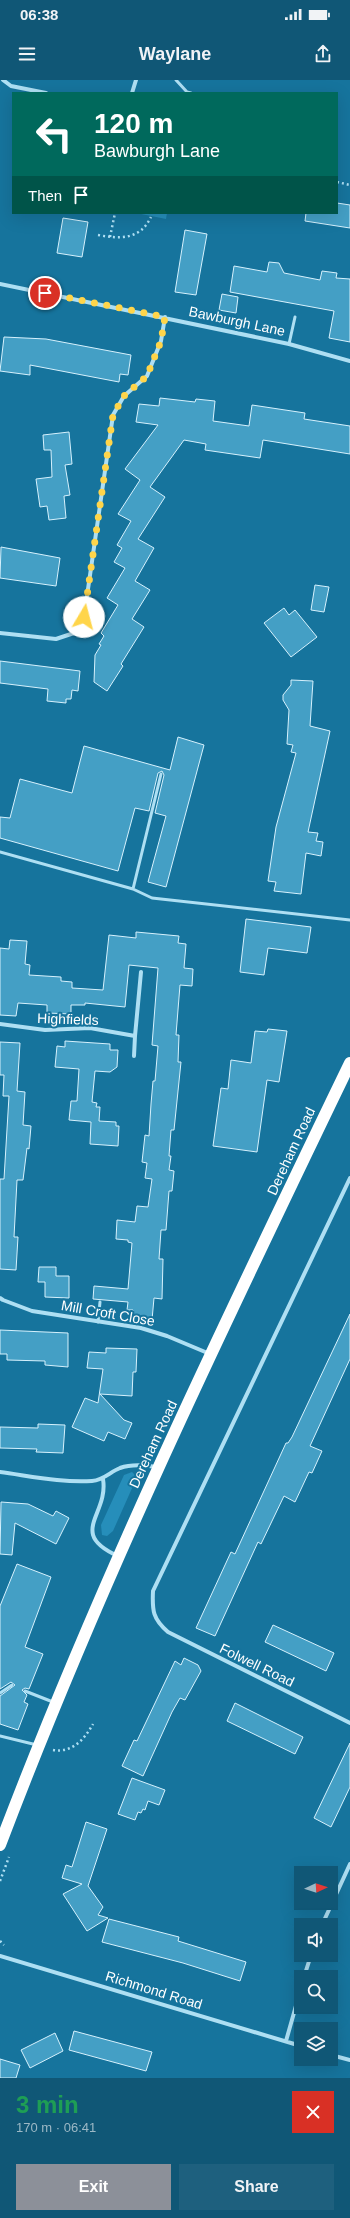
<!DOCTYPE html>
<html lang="en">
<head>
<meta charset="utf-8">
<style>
  body { margin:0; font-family:Arial,sans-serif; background:#1e607e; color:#f1f3f6; height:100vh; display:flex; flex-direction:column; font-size:15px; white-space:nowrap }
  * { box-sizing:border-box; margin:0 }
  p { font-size:13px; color:#9cb8c5 }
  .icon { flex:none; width:22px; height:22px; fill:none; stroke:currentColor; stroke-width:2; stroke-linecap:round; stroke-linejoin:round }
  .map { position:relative; height:1998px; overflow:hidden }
  .details { display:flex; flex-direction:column; background:#105776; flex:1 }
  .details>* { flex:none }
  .hud { position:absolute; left:12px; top:12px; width:326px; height:122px; border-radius:0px; box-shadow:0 4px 16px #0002; background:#00695c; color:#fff; overflow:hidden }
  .needle { width:26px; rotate:86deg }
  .buttons { position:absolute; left:294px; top:1786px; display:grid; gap:8px }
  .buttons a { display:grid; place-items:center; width:44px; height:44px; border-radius:0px; background:#105776; box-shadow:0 4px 16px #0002; font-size:20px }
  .pin { position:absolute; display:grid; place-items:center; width:34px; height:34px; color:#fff; margin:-17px; border:2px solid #fff; border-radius:50%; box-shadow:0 1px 4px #0007 }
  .me { position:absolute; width:44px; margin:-22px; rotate:8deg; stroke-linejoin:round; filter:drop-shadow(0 0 3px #0008) }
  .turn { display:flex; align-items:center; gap:14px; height:84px; padding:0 16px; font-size:18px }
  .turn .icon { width:52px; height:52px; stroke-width:2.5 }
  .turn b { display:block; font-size:28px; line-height:34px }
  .then { display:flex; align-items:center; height:38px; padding:0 16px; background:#0003; gap:8px; font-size:15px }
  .round { display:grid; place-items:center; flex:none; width:42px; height:42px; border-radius:0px; background:#1e607e }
  .summary { display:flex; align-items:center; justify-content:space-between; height:68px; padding:0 16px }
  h1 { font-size:24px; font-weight:700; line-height:30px; color:#1e9e55 }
  .cta { display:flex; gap:8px; margin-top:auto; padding:8px 16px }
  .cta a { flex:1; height:46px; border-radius:0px; background:#8c9099; color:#fff; font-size:16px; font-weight:700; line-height:46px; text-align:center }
  .cta a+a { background:#1e607e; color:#f1f3f6 }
  .status { display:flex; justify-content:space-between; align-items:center; height:28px; padding:0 20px; background:#105776; direction:ltr }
  .status svg { height:11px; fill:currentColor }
  header { display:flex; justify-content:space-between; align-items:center; height:52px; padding:0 16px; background:#105776; font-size:18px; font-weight:700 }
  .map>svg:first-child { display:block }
  .green { fill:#268eba }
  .building { fill:#449fc5; stroke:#d6f1fd }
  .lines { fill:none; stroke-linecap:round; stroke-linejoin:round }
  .path { stroke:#aedff3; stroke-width:2.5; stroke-dasharray:2 3; stroke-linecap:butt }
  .lane { stroke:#aedff3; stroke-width:3 }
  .street { stroke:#aedff3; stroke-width:4 }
  .highway { stroke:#fff; stroke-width:12 }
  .route { stroke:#ffd54a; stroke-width:7; stroke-dasharray:0 12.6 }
  .labels { text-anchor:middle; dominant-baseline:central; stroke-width:4; stroke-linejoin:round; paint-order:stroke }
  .street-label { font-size:14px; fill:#fff; stroke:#16749d }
</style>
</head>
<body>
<div class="status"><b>06:38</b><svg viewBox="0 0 49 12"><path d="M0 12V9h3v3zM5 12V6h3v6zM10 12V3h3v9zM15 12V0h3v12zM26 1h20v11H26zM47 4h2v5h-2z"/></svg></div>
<header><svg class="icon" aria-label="menu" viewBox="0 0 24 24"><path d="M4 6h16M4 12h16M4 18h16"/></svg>Waylane<svg class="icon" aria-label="share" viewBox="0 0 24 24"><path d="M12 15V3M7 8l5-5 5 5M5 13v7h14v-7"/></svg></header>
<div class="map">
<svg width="350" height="1998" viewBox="0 0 350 1998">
  <rect width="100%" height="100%" fill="#16749d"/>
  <!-- green -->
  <path class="green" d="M136,133H167L166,139Z
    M132,1392L137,1397L113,1451L107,1456L102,1455L101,1445L124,1395Z"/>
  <!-- building -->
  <path class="building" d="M337,123L350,125V148L305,141L306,133H337Z
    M63,138L88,142L82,177L57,173Z
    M185,150L207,154L196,215L175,212Z
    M269,182L279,183L284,193L320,200L322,191L337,193L336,198L350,199V262L329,258L334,231L230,212L234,186L267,192Z
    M222,214L238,217L236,233L219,230Z
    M4,257L46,259L131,275L128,295L120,294L119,302L30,285V295L0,291Z
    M160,318L195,322L196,319L215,321L213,341L249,346L252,325L305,333L304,339L350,346V374L263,360L260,378L205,370L206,364L184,360L150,407L165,417L138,459L154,468L135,501L150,510L132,539L144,547L121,584L123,586L107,611L94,602L95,575L101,565L99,564L104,556L101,553L118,525L107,518L125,488L114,482L122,468L117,465L131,441L118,434L140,400L125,389L158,345L136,342L139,324L159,326Z
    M69,352L72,384L65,385L70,415L64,416L66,438L49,440L47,426L40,427L36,399L52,397L51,370H44L43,355Z
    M1,467L60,478L56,506L0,498Z
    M315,505L329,507L324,532L311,530Z
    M284,528L289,535L295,530L317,557L291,577L264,543Z
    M0,581L80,591L78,611L72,610L71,619H66V623L47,621L48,609L0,603Z
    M291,600L313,601L310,646L330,651L308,752L318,753L316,761L323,762L321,776L306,773L301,814L274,811L276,802L268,801L276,747L296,673L291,672L293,665L287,664L289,630L283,620V615L291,605Z
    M178,657L204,665L166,807L148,802L166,736L155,733L164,695L162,691L158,693L149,731L135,728L118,791L0,758V737L10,738L20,699L72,713L84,666L170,690Z
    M246,839L311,847L307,873L268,868L264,895L240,892Z
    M136,852L179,856L178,863L186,864L184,888L193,889L192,906L180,905L176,955H179L178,982H181L174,1050H171L169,1076H171L169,1090L174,1091L172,1111H169L166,1150H161L159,1179H163L162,1219L154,1218L152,1240L132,1238L133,1230H127L128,1222L93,1219L94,1206L128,1209L132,1163L128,1162V1160L116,1159L117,1140L135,1142L137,1126L148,1127L152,1099L145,1098L147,1083L142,1082L145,1055L149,1056L151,1024L153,1001H155L158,966L152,965L158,888L129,885L125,927L85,923V925H71V934L47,933V925L18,923L16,936L0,935V868L9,869L10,860L27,861L25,884L30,885L29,895L61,897V901L72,902V908L103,910L109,855L136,858Z
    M268,949L287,951L279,1002L267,1000L257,1072L213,1066L221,1008L228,1009L231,980L251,983L255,951L267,952Z
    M65,961L110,964V970H118L117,987L110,992L95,991L92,1022L97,1023L96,1027H100L99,1041L116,1042V1046H119L118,1066L90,1064L91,1042L69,1040L71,1021H77L79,989L55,987L57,966L65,967Z
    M0,962L20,963L17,1011L25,1012L23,1045L31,1046L29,1069L27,1068L23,1100H17L14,1157H18L16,1190L0,1189V1099H4L9,1016H3L4,995H0Z
    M39,1187H56V1196H69V1218L45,1217V1202H38Z
    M350,1234V1279L310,1366L322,1371L312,1393L309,1392L295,1422L284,1416L261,1464L258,1462L215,1556L196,1548L231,1472L235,1474L286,1363H288L292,1357Z
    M0,1250L68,1253V1287L45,1285V1281L7,1280V1274H0Z
    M106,1268L137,1269L136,1292H133L132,1316L100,1314L124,1340L132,1343L125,1359L108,1352L104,1361L72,1347L85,1318L98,1323L103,1289L87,1288L89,1272L106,1273Z
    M38,1344L65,1345L63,1373L36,1372L37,1369L0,1368V1347L38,1348Z
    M1,1422L28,1424L53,1436L56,1431L69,1438L56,1464L15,1443L12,1475L0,1474Z
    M17,1484L51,1497L25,1567L43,1574L29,1609L25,1608L22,1610L27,1615L24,1622L28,1624L18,1650L0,1644V1616L15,1605L11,1602L0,1609V1526Z
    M273,1545L334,1573L326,1591L265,1562Z
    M184,1578L198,1585L201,1591L185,1620L180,1618L172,1632L143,1696L122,1686L134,1660L137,1661L175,1581L181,1585Z
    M235,1623L303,1657L295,1674L227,1641Z
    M350,1663V1707L331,1747L314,1738Z
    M132,1698L165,1710L159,1725L148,1721L145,1730L143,1729L141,1733L138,1732L135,1740L118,1734Z
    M86,1742L107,1749L88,1806L103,1827L98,1835L108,1838L87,1851L63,1814L82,1804L62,1798L66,1785L72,1787Z
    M109,1839L179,1857L178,1861L246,1882L240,1901L183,1883L102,1862Z
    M74,1951L152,1972L146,1991L69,1970Z
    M55,1953L63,1971L30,1988L21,1970Z
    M0,1979L20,1985L16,1998H0Z"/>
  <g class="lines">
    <!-- path -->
    <path class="path" d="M337,102L350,105
      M98,155C120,159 140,160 151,137
      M110,157L115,133
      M53,1670C72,1673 84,1660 93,1644
      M0,1801L9,1777
      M0,1861L4,1865"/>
    <!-- lane -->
    <path class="lane" d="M176,0L187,12L191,13
      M289,264L295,237
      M0,772L133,809L152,818L350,840
      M133,809L161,694
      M98,1242L100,1222
      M25,1611L53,1622
      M0,1613L12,1605
      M0,1656L37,1665"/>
    <!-- street -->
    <path class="street" d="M3,0L11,6L46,13
      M132,13L136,0
      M0,204L289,264L350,281
      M0,553L56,559L74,553L84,537L113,335L124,316L147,296L161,261L165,237
      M0,944L45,950L90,948L135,956L141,892
      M134,976L135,956
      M350,1098L153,1511C152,1531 153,1539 168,1552L350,1643
      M0,1218L3,1220L32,1231L141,1248L167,1256L210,1274
      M0,1392C30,1396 62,1403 92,1401C104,1400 110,1392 120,1388C131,1384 145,1385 157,1387
      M103,1399C109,1435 67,1453 118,1476
      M322,1845L350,1784
      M0,1876L301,1966
      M304,1897L311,1875
      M286,1961L301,1908
      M331,1975L350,1980"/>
    <!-- highway -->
    <path class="highway" d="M0,1765C101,1498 226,1240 350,983"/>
  </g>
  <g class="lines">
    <!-- route -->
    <path class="route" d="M45,213L165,237L161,261L147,296L124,316L113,335L84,537"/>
  </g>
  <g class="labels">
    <!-- street labels -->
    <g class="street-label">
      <text transform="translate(237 241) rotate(12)">Bawburgh Lane</text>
      <text transform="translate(68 939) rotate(2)">Highfields</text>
      <text transform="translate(291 1071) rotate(-65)">Dereham Road</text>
      <text transform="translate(108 1233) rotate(10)">Mill Croft Close</text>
      <text transform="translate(153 1364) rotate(-65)">Dereham Road</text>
      <text transform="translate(257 1585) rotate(26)">Folwell Road</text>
      <text transform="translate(154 1910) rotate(17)">Richmond Road</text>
    </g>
  </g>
</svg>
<div class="buttons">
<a><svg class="needle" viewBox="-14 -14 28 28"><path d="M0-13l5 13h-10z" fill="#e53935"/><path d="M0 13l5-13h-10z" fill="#9cb8c5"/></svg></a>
<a><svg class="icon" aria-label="sound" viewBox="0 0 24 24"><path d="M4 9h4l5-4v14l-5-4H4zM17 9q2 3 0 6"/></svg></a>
<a><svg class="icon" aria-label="search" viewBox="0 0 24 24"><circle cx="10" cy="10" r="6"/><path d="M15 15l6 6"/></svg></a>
<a><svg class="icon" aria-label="layers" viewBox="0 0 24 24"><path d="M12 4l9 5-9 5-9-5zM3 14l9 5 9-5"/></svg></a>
</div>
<div class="pin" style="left:45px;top:213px;background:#d93025"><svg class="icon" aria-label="arrive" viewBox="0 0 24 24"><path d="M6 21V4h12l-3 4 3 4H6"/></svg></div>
<svg class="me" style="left:84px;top:537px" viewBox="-20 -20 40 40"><circle r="19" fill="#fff"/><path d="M0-13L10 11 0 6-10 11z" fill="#ffd54a"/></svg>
<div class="hud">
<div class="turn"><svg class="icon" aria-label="left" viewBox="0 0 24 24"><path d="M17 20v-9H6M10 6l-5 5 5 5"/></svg><div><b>120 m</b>Bawburgh Lane</div></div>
<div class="then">Then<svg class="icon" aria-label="arrive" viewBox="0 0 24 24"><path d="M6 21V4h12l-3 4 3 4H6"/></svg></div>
</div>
</div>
<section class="details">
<div class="summary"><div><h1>3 min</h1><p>170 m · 06:41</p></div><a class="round" style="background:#d93025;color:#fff"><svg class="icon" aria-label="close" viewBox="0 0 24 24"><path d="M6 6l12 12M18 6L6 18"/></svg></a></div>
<div class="cta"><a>Exit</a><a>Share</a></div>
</section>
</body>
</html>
